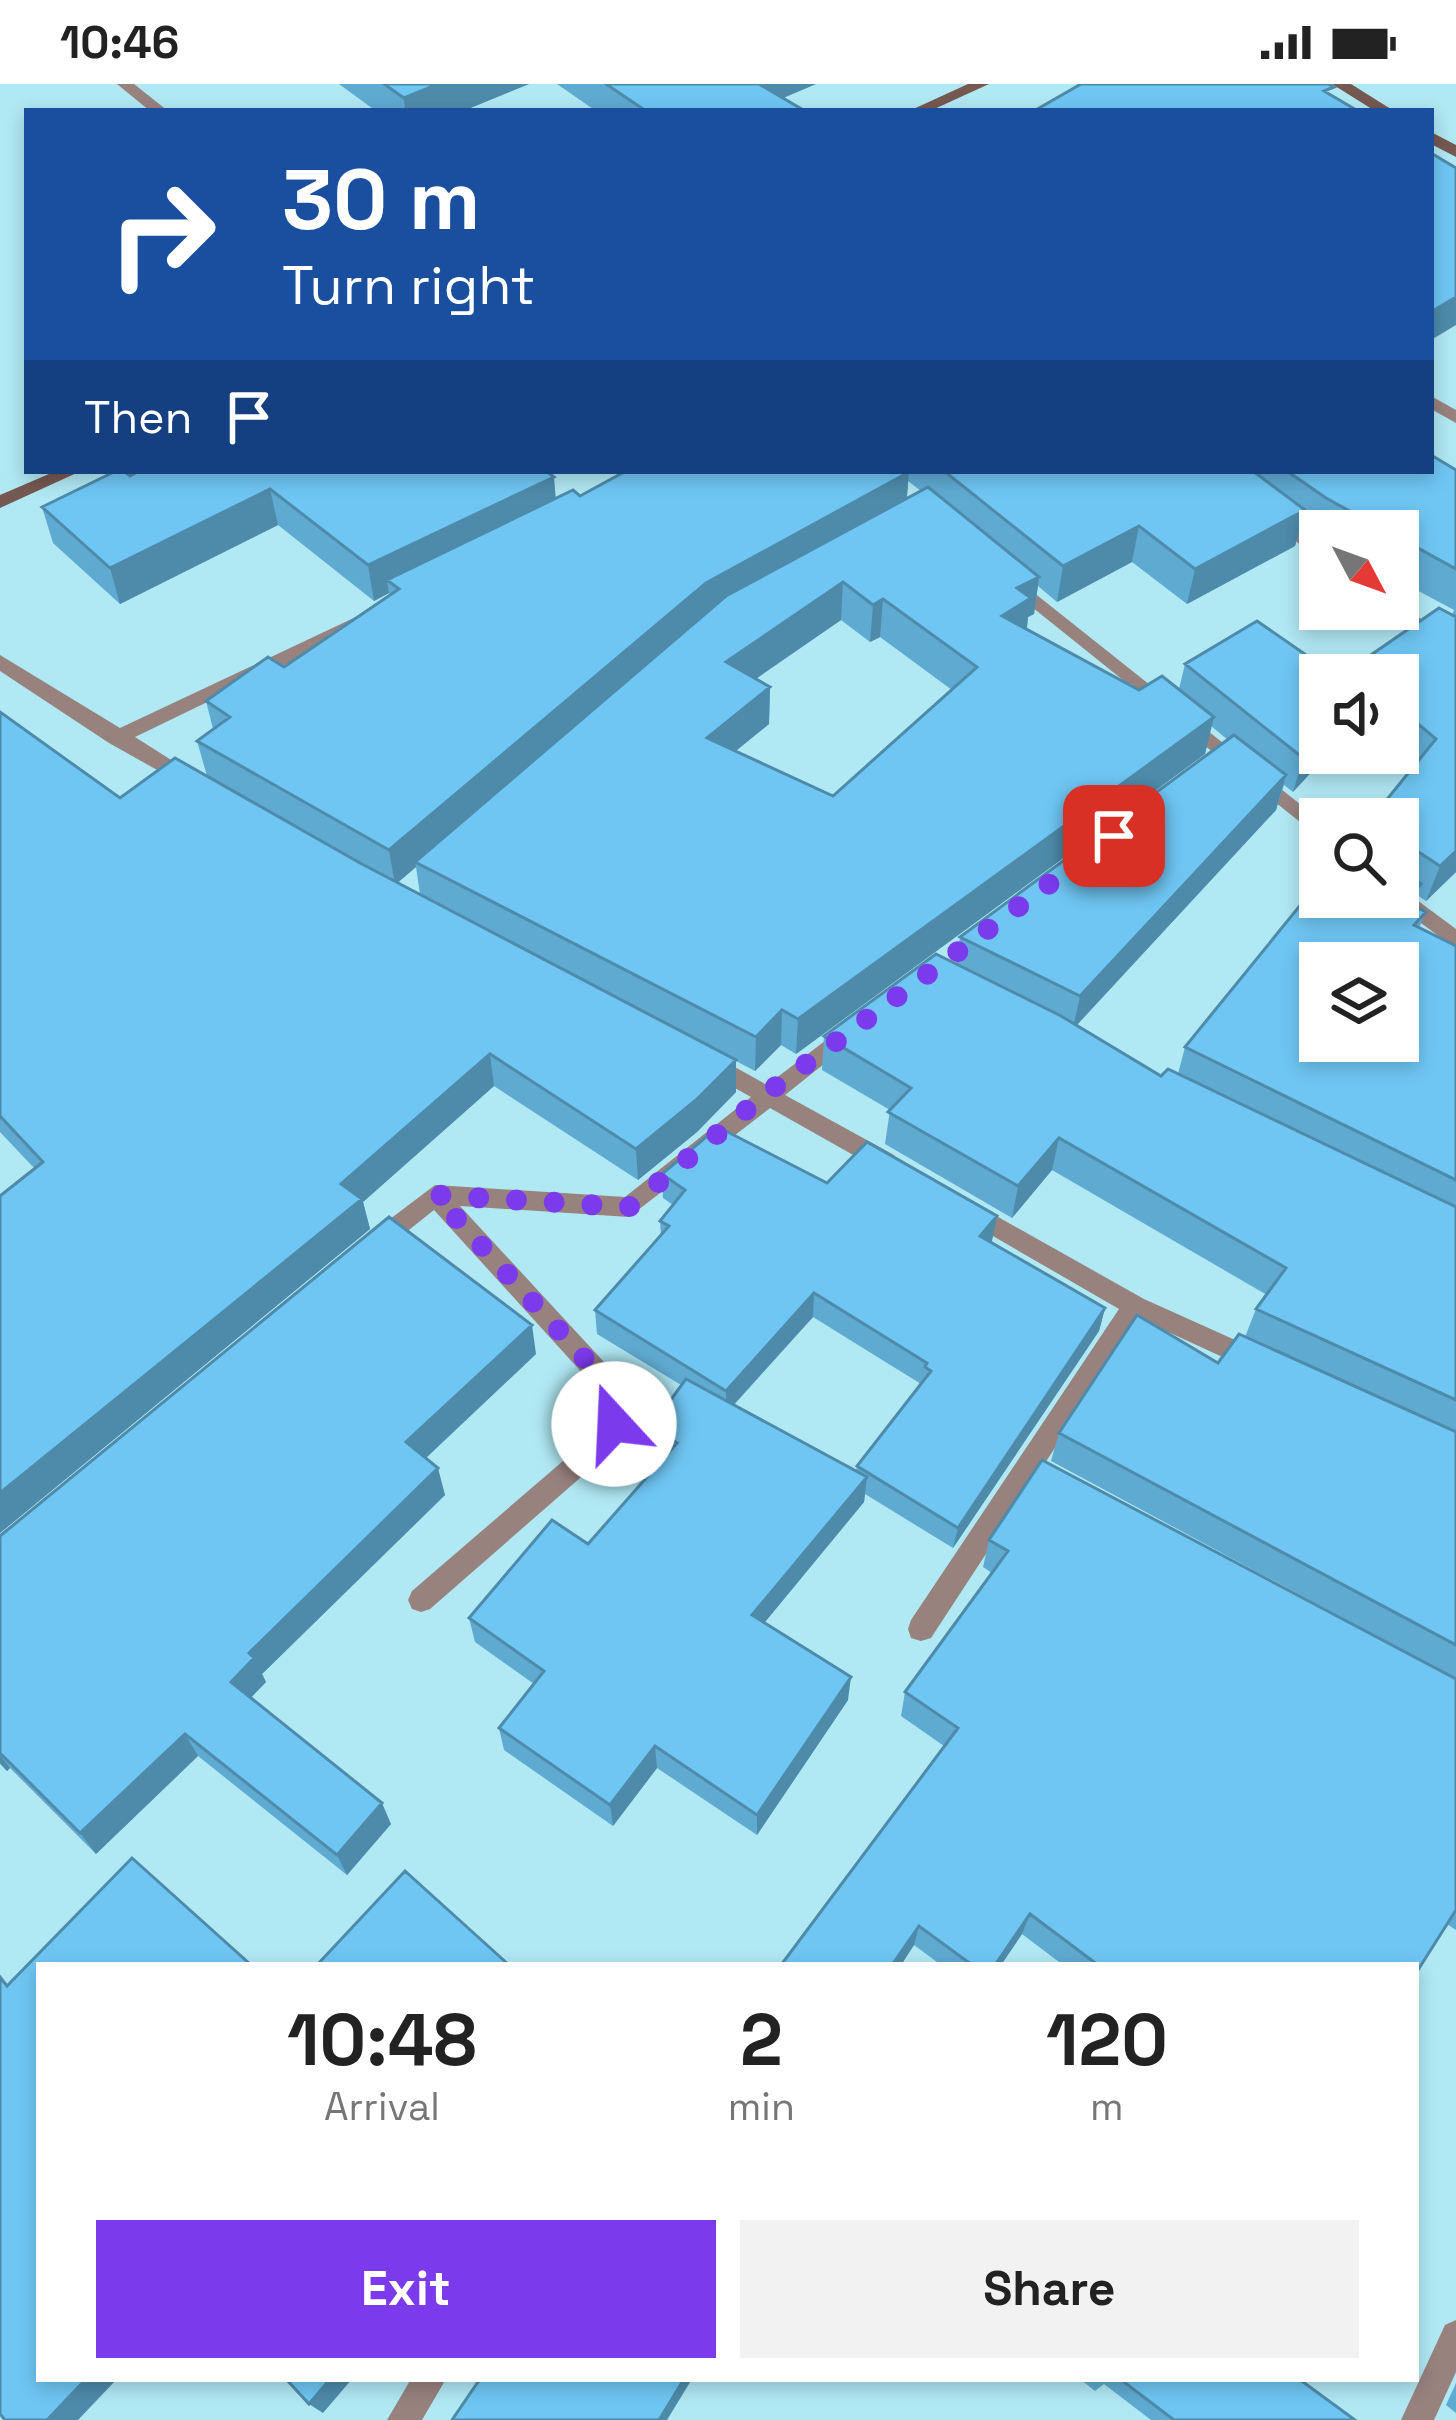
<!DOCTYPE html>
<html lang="en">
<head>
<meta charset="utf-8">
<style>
  body { margin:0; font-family:"Space Grotesk",sans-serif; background:#f2f2f2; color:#222; height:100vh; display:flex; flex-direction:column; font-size:45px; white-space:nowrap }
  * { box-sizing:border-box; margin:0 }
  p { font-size:39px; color:#767676 }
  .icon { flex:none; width:66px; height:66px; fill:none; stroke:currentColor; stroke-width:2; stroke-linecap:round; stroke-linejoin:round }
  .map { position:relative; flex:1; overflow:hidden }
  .details { position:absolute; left:36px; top:1878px; width:1383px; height:420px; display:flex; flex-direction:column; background:#fff; border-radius:0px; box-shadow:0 6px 18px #0003 }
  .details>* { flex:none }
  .hud { position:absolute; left:24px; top:24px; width:1410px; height:366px; border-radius:0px; box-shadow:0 6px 18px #0003; background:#1a4fa0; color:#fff; overflow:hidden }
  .needle { width:78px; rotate:131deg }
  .tools { position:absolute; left:1299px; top:426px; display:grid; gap:24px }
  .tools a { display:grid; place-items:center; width:120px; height:120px; border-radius:0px; background:#fff; box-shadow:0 6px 18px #0003; font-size:60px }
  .pin { position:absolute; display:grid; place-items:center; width:102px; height:102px; color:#fff; margin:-51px; border-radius:24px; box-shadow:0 6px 18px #0006 }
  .me { position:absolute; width:132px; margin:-66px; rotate:340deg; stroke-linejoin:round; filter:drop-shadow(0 0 9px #0008) }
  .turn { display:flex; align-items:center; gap:42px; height:252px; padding:0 60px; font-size:54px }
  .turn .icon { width:156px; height:156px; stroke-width:2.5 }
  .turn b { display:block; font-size:84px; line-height:102px }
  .then { display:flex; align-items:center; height:114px; padding:0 60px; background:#0003; gap:24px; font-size:45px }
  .eta { display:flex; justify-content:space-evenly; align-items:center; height:204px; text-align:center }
  .eta b { font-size:72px; font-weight:600; line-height:84px }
  .action { display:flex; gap:24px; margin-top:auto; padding:24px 60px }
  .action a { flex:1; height:138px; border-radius:0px; background:#7c3aed; color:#fff; font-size:48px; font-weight:600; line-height:138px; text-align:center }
  .action a+a { background:#f2f2f2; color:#222 }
  .status { display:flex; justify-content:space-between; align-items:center; height:84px; padding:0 60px; background:#fff; direction:ltr }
  .status svg { height:33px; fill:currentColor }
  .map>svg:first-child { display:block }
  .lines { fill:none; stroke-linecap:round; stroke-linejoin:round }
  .lane { fill:#97827e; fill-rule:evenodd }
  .street { fill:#97827e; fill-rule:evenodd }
  .secondary { fill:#755851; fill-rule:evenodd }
  .wall { fill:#5faad1; fill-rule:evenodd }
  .shaded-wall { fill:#4e8baa }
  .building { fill:#6fc6f3; stroke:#4e8baa; stroke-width:3; fill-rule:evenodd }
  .route { stroke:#7c3aed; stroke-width:21; stroke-dasharray:0 37.8 }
</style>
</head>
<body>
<div class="status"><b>10:46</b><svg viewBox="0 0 49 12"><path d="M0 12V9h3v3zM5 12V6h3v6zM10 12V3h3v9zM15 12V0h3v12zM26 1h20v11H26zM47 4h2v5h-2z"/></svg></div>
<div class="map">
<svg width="1456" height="2336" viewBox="0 0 1456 2336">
  <rect width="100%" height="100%" fill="#b0e8f4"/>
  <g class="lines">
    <!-- lane -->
    <path class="lane" d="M117,0H134L168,27H150Z"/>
    <!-- street -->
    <path class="street" d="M1431,312L1456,326V339L1431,325Z
      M1275,429L1320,459V474L1269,439V431Z
      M1014,493L1320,736V754L1007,503V495Z
      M1398,519L1456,559V575L1390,529L1387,525H1398Z
      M360,531L367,533V541L135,653L198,693L201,698L191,705L109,659L0,587V571L120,644Z
      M1398,802L1456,845V865L1390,816L1398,813Z
      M846,941L857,950L854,956L785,1011L894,1071L898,1078L894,1085H878L770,1024L629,1133L460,1122L616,1291L627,1340L588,1387L430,1525L421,1528L412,1525L408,1516L412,1507L570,1371L601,1337L595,1303L434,1126L385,1165H369L365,1158L369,1151L435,1101L625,1113L751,1013L699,984L696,978L699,972H715L767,1001Z
      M968,1116L1144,1215L1264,1269L1267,1277L1264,1285L1255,1288L1140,1235L1045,1379L1073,1394L1077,1402L1073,1410L1064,1413L1033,1398L931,1554L921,1557L911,1554L908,1545L911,1536L1119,1225L960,1133L956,1126L960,1119Z
      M1456,2236V2288L1434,2336H1401L1445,2241Z
      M411,2295H446L422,2336H387Z"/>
    <!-- secondary -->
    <path class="secondary" d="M968,0H989L930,27H909Z
      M1332,0H1351L1394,27H1375Z
      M1431,48L1456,61V73L1431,60Z
      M56,387H81L0,424V411Z"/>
  </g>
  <!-- wall -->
  <path class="wall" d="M339,0H529L463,27H376Z
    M557,0H816L783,14L805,27H596Z
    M1456,386V788L1426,817L1417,811L1413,821L1426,828L1419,844L1456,862V1846L1447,1840L1416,1881H1063L1022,1850L1001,1881H941L914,1861L901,1881H781L944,1662L901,1632L905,1608L992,1489L983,1483L989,1456L1365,1546L1051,1377L1059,1349L1218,1279L1245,1253L1256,1225L1267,1211L1052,1086L1012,1134L885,1060L890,1026L822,986L824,952L956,881L960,853L1228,656L1211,642L1205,670L796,970L781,961L755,987L736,977V1008L697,1048L638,1096L494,1002L363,1118L370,1145L0,1449V1112L35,1085L0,1048V628L120,714L207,692L197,657L213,645L206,617L284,583L390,511L389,509L374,517L278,441L120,520L53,459L42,423L130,392L556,415L580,412L627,387ZM908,397L921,407L907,414ZM1301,440L1320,453V447H1398V496L1454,526L1452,531L1352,584L1350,591H1398V669L1413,683L1185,963L1178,990L1161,992L1077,941L1276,726L1284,701L1293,708L1329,669H1320L1185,580L1179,605L1139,606L1027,545L1028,533L1034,530L1038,502L1057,518L1132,478L1187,520L1295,462ZM841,536L870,558L880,553L952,606L833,712L736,667L769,640L770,603L756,595ZM416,783L420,810L398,798Z
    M662,1090L827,1099L992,1157L991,1158L1105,1224L1099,1247L953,1464L865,1410L864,1418L764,1539L848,1616L757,1751L657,1684L613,1742L504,1666L499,1644L534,1600L475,1558L469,1534L588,1460L662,1376L651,1370L650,1344L681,1301L597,1250L595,1226L661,1152L660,1137L673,1121L663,1114ZM813,1233L921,1300L857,1382L856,1387L734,1321Z
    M536,1270L426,1374L445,1411L262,1590L266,1598L250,1614L391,1740L347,1791L198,1672L96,1770L10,1684L7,1687L0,1680V1452Z
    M1080,2295H1299L1355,2336H1151L1104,2300L1095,2307Z
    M1456,2299V2329L1446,2321Z"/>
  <!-- shaded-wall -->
  <path class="shaded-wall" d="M438,0H529L463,27H405L404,14Z
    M747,0H816L752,27Z
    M1456,213V241L1431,256V228Z
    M909,388L906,424L415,778L416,783L395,801L389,766L706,499Z
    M554,393L557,429L387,496L389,509L374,517L368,481Z
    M270,405L278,441L120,520L110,484Z
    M1305,426L1295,462L1187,520L1195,485Z
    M1139,442L1132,478L1057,518L1063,482Z
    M1039,493L1034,530L1028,533L1026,551L1002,532L1017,504Z
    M843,498L841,536L726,615V578Z
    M883,515L880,553L870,558L873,521Z
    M770,603L769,640L707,690V654Z
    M1214,633L1205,670L796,970L798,935Z
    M1320,655V669H1329L1293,708L1303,674Z
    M1286,691L1276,726L1073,945L1080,912Z
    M1456,767V788L1426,817L1440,782Z
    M1421,800L1408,835L1404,817Z
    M782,926L781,961L755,987L756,953Z
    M490,970L494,1002L363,1118L370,1145L0,1449V1409L341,1100Z
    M736,976V1008L697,1048L638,1096L636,1065Z
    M1059,1054L1052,1086L1012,1134L1018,1102Z
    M997,1132L992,1157L976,1176L980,1152Z
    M814,1209L813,1233L726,1329V1307Z
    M1105,1224L1099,1247L953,1464L958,1444Z
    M532,1241L536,1270L413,1386L406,1358Z
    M438,1384L445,1411L262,1590L266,1598L243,1622L231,1598L249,1569Z
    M867,1393L864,1418L751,1555L752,1531Z
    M851,1593L848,1616L757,1751V1731Z
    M185,1650L198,1672L96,1770L80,1749Z
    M655,1662L657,1684L613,1742L610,1721Z
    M0,1671L10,1684L7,1687L0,1679Z
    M382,1719L391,1740L347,1791L337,1771Z
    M1030,1830L1022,1850L1001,1881H995Z
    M919,1842L914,1861L901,1881H892Z
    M86,2295H117L78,2336H47Z
    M330,2295H352L323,2329L309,2320Z
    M684,2295H692L667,2336H659Z"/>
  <!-- building -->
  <path class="building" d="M384,0H438L404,14Z
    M606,0H759L805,27H646Z
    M1081,0H1328L1334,3L1324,7L1358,27H1034Z
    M1431,69L1456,84V213L1431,228Z
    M1431,371L1456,386V485L1398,453V447H1386L1326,414L1287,387H1431Z
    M116,387H124L130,392L139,387H546L554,393L368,481L270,405L110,484L42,423Z
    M626,387L909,388L706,499L389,766L197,657L230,633L206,617L268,573L284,583L399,505L387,496L573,406L580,412Z
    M944,387H1253L1305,426L1195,485L1139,442L1063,482Z
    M928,403L1039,493L1017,504L1031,514L1002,532L1139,606L1162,592L1214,633L798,935L782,926L756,953L415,778L726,512ZM843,498L873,521L883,515L977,583L833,712L707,654L770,603L726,578Z
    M1439,524L1456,533V767L1440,782L1411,763L1398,782L1421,800L1404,817L1426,828L1414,841L1456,862V1096L1185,963L1320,797V813H1398V735H1371L1436,655L1398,623V591H1360L1352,584ZM1320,879H1398V957H1320Z
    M1257,537L1335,591H1320V655L1303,674L1185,580Z
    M0,628L120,714L175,674L360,779L736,976L696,1016L636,1065L490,970L341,1100L362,1115L0,1409V1112L43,1078L0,1032Z
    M1234,651L1286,691L1080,912L960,853Z
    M936,870L1061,932L1161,992L1168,985L1456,1123V1316L1256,1225L1286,1184L1059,1054L1018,1102L888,1028L911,1004L824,952Z
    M718,1043L827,1099L867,1058L997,1132L980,1152L1105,1224L958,1444L857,1382L931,1287L925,1283L927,1279L814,1209L726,1307L595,1226L669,1142L660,1137L685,1106L662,1090Z
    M389,1133L532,1241L406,1358L438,1384L249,1569L254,1574L231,1598L382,1719L337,1771L185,1650L80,1749L0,1669V1452Z
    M1137,1231L1218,1279L1239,1250L1456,1348V1561L1059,1349Z
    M686,1295L867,1393L752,1531L851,1593L757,1731L655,1662L610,1721L499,1644L544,1587L469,1534L552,1436L588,1460L677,1359L650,1344Z
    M1042,1376L1456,1595V1826L1416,1889V1881H1098L1030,1830L995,1881H972L919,1842L892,1881H781L958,1644L905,1608L1008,1467L989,1456Z
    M132,1774L251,1881H39V2295H86L47,2336H5L0,2330V1893L7,1902Z
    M405,1787L509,1881H317Z
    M286,2295H330L309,2320Z
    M480,2295H684L659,2336H452Z
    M1120,2295H1299L1355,2336H1174Z"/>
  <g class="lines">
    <!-- route -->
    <path class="route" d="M614,1340L607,1299L435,1111L629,1123L767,1009L1114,752"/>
  </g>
</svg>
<div class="tools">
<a><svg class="needle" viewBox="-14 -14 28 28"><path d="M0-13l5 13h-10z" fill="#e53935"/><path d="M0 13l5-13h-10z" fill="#767676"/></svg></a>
<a><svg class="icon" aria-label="sound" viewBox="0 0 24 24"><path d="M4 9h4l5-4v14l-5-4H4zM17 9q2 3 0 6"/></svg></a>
<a><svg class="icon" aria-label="search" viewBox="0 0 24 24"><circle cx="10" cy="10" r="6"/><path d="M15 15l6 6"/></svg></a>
<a><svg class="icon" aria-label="layers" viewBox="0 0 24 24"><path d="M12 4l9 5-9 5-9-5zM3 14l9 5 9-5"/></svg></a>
</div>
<div class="pin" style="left:1114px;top:752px;background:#d93025"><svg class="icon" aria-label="arrive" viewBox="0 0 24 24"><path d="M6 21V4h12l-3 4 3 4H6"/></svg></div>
<svg class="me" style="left:614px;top:1340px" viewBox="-20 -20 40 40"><circle r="19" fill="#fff"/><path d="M0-13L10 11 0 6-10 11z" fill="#7c3aed"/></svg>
<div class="hud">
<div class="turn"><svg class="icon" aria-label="right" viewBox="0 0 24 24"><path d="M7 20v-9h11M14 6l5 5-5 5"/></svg><div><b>30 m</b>Turn right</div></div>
<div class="then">Then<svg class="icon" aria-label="arrive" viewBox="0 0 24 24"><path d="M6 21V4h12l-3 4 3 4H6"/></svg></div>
</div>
<section class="details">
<div class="eta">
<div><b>10:48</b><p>Arrival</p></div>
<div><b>2</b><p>min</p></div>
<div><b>120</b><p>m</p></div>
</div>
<div class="action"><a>Exit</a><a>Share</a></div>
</section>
</div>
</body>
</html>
